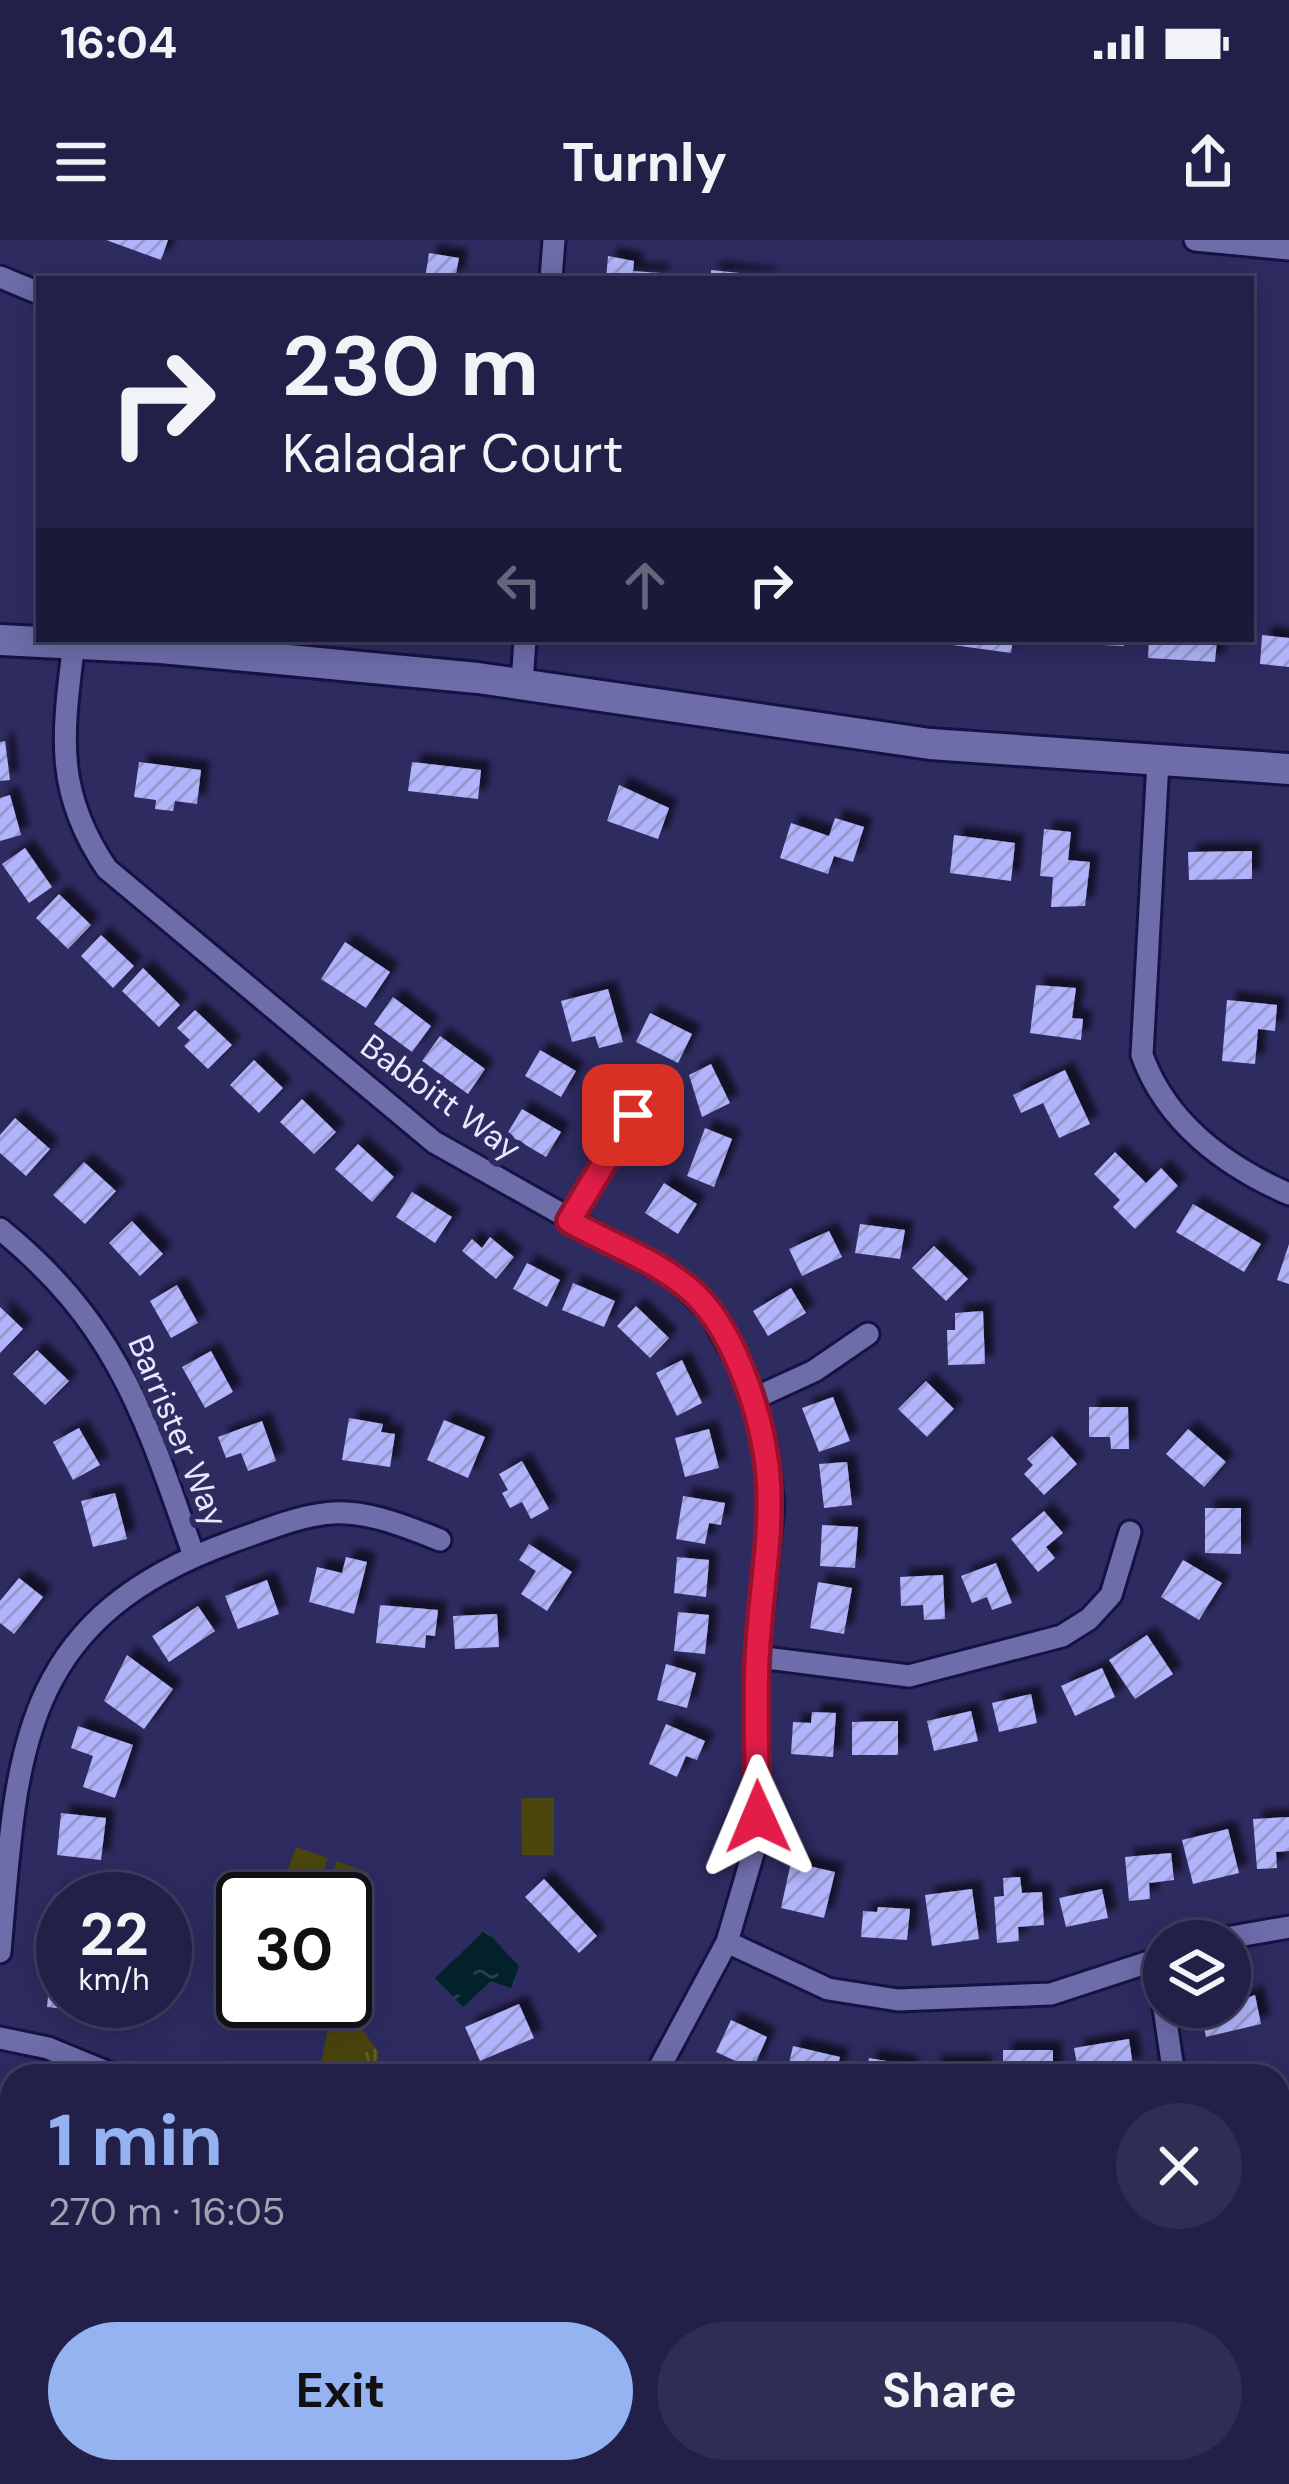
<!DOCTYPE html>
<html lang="en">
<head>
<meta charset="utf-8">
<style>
  body { margin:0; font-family:"DM Sans",sans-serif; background:#2e2d53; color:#f1f3f6; height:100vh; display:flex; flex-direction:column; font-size:45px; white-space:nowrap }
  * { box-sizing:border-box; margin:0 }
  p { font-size:39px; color:#a2a3b4 }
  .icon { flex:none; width:66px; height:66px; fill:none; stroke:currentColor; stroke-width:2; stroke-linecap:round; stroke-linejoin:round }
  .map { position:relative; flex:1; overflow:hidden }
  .side { position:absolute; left:0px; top:1824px; width:1290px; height:420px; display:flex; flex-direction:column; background:#222049; border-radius:36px 36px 0 0; box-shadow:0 6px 30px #0003,0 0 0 3px #3f3e61 }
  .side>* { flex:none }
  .guide { position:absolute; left:36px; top:36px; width:1218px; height:366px; border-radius:0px; box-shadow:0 6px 30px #0003,0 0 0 3px #3f3e61; background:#222049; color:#f1f3f6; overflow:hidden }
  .controls { position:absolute; left:1143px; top:1680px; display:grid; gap:24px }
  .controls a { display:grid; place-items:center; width:108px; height:108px; border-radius:50%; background:#222049; box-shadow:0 6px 30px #0003,0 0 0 3px #3f3e61; font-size:60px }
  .speed { position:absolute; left:36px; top:1632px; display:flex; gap:24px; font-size:60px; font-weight:700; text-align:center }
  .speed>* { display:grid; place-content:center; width:156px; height:156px; border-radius:50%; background:#222049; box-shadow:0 6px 30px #0003,0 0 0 3px #3f3e61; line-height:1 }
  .speed small { font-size:30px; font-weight:400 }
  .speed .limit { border:6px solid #111; border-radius:18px; background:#fff; color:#111 }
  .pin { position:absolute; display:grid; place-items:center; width:102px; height:102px; color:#fff; margin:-51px; border-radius:24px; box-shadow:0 6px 18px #0006 }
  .me { position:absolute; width:132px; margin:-66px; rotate:359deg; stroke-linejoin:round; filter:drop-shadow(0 0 9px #0008) }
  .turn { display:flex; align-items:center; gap:42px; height:252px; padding:0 48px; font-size:54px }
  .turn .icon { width:156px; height:156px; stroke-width:2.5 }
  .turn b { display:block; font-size:84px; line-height:102px }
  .lanes { display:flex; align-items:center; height:114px; padding:0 48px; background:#0003; justify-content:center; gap:60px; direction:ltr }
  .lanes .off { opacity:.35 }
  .round { display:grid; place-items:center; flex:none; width:126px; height:126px; border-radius:63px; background:#2e2d53 }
  .headline { display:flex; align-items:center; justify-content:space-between; height:204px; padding:0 48px }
  h1 { font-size:72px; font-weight:700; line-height:90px; color:#95b2f1 }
  .action { display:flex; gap:24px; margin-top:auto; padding:24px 48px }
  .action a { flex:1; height:138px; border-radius:72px; background:#95b2f1; color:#111; font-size:48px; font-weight:700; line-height:138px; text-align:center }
  .action a+a { background:#2e2d53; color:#f1f3f6 }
  .status { display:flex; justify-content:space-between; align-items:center; height:84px; padding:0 60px; background:#222049; direction:ltr }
  .status svg { height:33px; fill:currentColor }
  header { display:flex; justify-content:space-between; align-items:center; height:156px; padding:0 48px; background:#222049; font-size:54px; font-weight:700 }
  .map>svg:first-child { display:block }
  .grass { fill:#4b450e }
  .park { fill:url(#park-tufts) }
  .water { fill:url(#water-ripples) }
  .building { fill:url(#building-hatch); filter:url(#shadow) }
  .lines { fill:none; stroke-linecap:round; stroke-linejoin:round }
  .minor-casing { stroke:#171144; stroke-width:27 }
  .secondary-casing { stroke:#171144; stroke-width:36 }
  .minor { stroke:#6c6da9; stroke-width:21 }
  .secondary { stroke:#6c6da9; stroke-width:30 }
  .route-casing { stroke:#92132f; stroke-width:30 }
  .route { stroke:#e11d48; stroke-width:21 }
  .labels { text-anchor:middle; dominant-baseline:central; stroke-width:12; stroke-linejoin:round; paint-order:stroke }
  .street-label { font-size:33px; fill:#e6e8fd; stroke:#2e2b61 }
</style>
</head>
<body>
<div class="status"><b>16:04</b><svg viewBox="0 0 49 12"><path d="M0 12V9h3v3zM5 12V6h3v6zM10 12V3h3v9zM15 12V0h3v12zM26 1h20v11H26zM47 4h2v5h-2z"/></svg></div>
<header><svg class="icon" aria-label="menu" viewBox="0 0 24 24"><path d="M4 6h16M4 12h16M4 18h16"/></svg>Turnly<svg class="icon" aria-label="share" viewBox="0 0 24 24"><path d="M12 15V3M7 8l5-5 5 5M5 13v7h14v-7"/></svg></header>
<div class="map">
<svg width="1289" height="2244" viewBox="0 0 1289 2244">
  <defs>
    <pattern id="park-tufts" width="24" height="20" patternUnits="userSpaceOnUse" patternTransform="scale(3)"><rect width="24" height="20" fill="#4b450e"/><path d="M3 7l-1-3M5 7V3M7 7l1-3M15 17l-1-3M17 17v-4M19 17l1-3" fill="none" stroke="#656032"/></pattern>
    <pattern id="water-ripples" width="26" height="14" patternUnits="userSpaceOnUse" patternTransform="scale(3)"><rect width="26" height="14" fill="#03212a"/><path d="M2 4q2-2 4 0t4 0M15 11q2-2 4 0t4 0" fill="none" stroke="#28414a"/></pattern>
    <pattern id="building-hatch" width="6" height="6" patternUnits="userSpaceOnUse" patternTransform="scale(3)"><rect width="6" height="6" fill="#b1b4fa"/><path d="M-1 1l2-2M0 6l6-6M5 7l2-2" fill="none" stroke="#9698ce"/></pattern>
    <filter id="shadow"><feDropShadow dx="9" dy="-9" stdDeviation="3" flood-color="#0009"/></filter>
  </defs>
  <rect width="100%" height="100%" fill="#2e2b61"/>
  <!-- grass -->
  <path class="grass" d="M521,1558H554V1615H522Z
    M296,1607L328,1618L313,1659H277Z
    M337,1621L369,1633L345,1697V1659H323Z"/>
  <!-- park -->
  <path class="park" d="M329,1780L360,1786L379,1813L374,1836H319Z"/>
  <!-- water -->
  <path class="water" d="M485,1690L519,1726L511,1748L491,1741L463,1767L435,1738Z"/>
  <!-- building -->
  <path class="building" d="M106,0H168L161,20Z
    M429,13L459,18L455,39H425Z
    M608,16L634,21L633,31L660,33L659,39H606Z
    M711,30L768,36V39H711Z
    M1262,395L1289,398V427L1260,424Z
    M939,399H1013L1011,413L938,403Z
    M1059,399H1124V406L1058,403Z
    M1149,399H1217L1215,422L1148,418Z
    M5,501L10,540L0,541V502Z
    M139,522L201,530L197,564L175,561L173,571L155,569L156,560L134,557Z
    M412,522L481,530L478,559L408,551Z
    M619,545L669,568L658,599L607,581Z
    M10,555L21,595L0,601V558Z
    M835,578L864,587L853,622L834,616L828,634L780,618L791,583L829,596Z
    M1044,589L1071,592L1068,620L1090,622L1085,666L1051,667L1053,637L1040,636Z
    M954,595L1015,603L1011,641L950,633Z
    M25,608L52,647L29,663L2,624Z
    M1252,611V639L1189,640L1188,612Z
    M59,654L91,685L68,709L36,678Z
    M101,695L134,726L113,748L81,716Z
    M345,702L390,732L366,768L321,739Z
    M143,728L180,765L159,787L122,751Z
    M1036,745L1076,748L1072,778L1083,779L1081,800L1030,793Z
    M608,749L623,802L599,808L595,796L572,802L561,761Z
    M393,757L431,786L412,812L374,784Z
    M1227,760L1277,765L1275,791L1258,789L1255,824L1222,821Z
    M195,770L232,805L208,829L184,806L190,800L177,788Z
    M650,773L692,794L678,823L636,802Z
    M440,796L485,829L468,854L422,821Z
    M540,810L576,831L561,857L525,836Z
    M254,820L283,848L259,873L230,845Z
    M711,824L730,863L702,877L689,835Z
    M1065,830L1090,884L1059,898L1043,863L1021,873L1013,855Z
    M302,859L336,892L314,914L280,882Z
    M522,869L561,892L546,917L507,894Z
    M15,878L50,909L26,936L0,913V895Z
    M705,888L732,899L714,947L687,936Z
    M358,904L394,937L372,962L335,929Z
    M1115,912L1146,943L1161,928L1178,946L1135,989L1113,967L1120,960L1094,934Z
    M84,922L116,951L85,984L53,955Z
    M664,943L697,964L678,994L645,973Z
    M412,952L452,977L435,1003L396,977Z
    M1193,964L1261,1004L1244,1032L1176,992Z
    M132,981L163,1014L140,1036L109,1003Z
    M860,984L905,990L900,1019L855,1013Z
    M829,991L842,1017L802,1036L789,1009Z
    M490,997L514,1017L496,1039L462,1011L472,999L482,1008Z
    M1289,1004V1044L1277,1040Z
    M934,1006L968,1039L946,1061L912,1028Z
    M527,1023L560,1040L547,1067L513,1049Z
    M573,1043L615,1061L604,1087L562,1070Z
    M177,1045L198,1083L171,1098L150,1061Z
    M791,1048L806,1073L768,1096L753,1071Z
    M636,1066L669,1098L650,1118L617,1086Z
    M0,1067L23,1089L0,1113Z
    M983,1071L985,1124L948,1125L947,1090H955V1073Z
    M37,1110L69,1141L45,1165L13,1134Z
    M211,1111L233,1152L205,1168L182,1127Z
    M682,1120L702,1163L677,1176L656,1133Z
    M926,1141L954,1169L927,1197L898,1169Z
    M833,1157L850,1201L819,1212L802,1168Z
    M1089,1167H1128L1129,1209H1111L1110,1197H1089Z
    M349,1178L383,1184L381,1192L395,1194L390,1227L342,1220Z
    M444,1180L485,1197L468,1238L427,1220Z
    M262,1181L276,1221L248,1231L241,1213L226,1218L218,1197Z
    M79,1188L100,1225L73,1240L53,1202Z
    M709,1189L719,1228L685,1237L675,1198Z
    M1188,1189L1226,1222L1204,1247L1166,1214Z
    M1052,1196L1077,1224L1044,1255L1024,1234L1033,1225L1027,1219Z
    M522,1221L549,1269L531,1279L522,1262L510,1268L502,1253L508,1250L499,1234Z
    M847,1222L852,1265L824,1268L819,1224Z
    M115,1253L127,1299L93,1307L81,1261Z
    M683,1256L725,1263L721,1285L709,1283L705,1304L676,1299Z
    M1205,1268H1241V1314L1205,1313Z
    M1044,1271L1063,1293L1046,1307L1055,1318L1038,1332L1011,1299Z
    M822,1285L858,1287L855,1328L820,1326Z
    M529,1304L572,1332L547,1371L521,1354L536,1331L519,1320Z
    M346,1317L367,1322L354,1374L309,1362L317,1327L342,1333Z
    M677,1317L709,1320L706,1357L674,1353Z
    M1183,1320L1222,1343L1199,1380L1161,1357Z
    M996,1323L1012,1363L992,1370L987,1357L972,1363L961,1336Z
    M943,1335L945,1379L924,1380L923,1365L901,1366L900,1337Z
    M19,1338L43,1357L14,1394L0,1383V1361Z
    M267,1340L279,1374L238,1389L225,1356Z
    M818,1342L852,1348L844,1394L810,1388Z
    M380,1365L438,1370L435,1396L426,1395L425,1408L376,1403Z
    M198,1366L215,1391L169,1422L152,1396Z
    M678,1372L709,1375L705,1414L674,1411Z
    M497,1374L499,1407L455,1409L453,1376Z
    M1147,1395L1173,1434L1135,1459L1109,1420Z
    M127,1415L173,1449L144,1489L104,1461Z
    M666,1424L696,1433L687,1468L657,1460Z
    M1102,1428L1115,1457L1075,1476L1061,1446Z
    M1031,1454L1037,1483L999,1492L992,1463Z
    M971,1471L978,1501L934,1511L927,1481Z
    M812,1472L836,1473L833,1517L791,1514L793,1482L811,1483Z
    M898,1481V1515H852V1482Z
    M666,1484L705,1501L697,1520L686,1516L677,1537L649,1524Z
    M78,1486L133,1505L115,1558L83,1547L93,1516L71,1508Z
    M61,1573L106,1578L101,1620L57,1615Z
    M1289,1577V1611L1276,1612L1277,1628L1257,1629L1253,1579Z
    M1228,1589L1239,1633L1193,1644L1182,1600Z
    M1171,1613L1174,1640L1149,1643L1150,1659L1129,1661L1125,1617Z
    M791,1622L835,1632L824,1678L781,1668Z
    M1020,1637L1022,1653L1042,1652L1044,1685L1018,1687L1019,1701L997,1703L994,1657L1004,1656L1003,1638Z
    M544,1639L597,1696L579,1713L525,1657Z
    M972,1649L979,1699L932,1706L925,1655Z
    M1102,1649L1108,1678L1066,1687L1059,1658Z
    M55,1654L76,1656L63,1659V1678L53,1677Z
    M878,1667L910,1669L907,1700L861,1697L863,1671L877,1672Z
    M51,1724L63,1725V1761H103L102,1773L47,1767Z
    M1255,1755L1261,1784L1206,1797L1203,1783L1221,1779L1219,1767Z
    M519,1764L534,1798L480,1821L465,1787Z
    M731,1780L767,1797L753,1829L716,1812Z
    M1129,1799L1133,1826L1079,1835L1074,1808Z
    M793,1806L840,1817L835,1836H786Z
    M1003,1810H1053V1836H1003Z
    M869,1818L910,1825L908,1836H866Z
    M932,1824H982L983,1836H933Z
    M0,2037L12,2042V2078L0,2105Z
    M12,2232H73L67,2244H35Z
    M409,2232H456L458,2239L411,2244Z
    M703,2232H737L735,2244H701Z
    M96,2233L130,2243V2244H93Z"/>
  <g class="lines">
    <defs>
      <path id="minor" d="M1195,0L1289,9
        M0,37L39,53
        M551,39L554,0
        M74,402C63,493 53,550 107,629L434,902L675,1038L709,1071L739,1124L765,1201L773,1264L758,1417L756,1603L727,1702L655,1836
        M522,444L525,399
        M1158,521L1142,815C1166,882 1225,926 1289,954
        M570,981L633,875
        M0,989C119,1086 145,1177 194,1316
        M753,1159L814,1131L868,1094
        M758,1417L909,1436L1062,1396L1089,1379L1111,1355L1130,1292
        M1209,1701L1289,1687
        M727,1702L828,1749L898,1760L1051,1754L1164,1717
        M0,1712C17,1513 17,1380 231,1302C328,1267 342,1260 440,1300
        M1157,1720L1174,1836
        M0,1798L48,1808L116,1836
        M0,2190L12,2177
        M282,2232L327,2242
        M654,2244V2232
        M1150,2244L1152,2232"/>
      <path id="secondary" d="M0,400L161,408L478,438L930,504L1289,529"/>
    </defs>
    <!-- minor casing -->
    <use href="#minor" class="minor-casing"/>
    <!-- secondary casing -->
    <use href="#secondary" class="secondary-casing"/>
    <!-- minor -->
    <use href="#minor" class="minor"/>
    <!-- secondary -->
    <use href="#secondary" class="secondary"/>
  </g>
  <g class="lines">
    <defs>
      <path id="route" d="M633,875L569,981C611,1005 660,1021 696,1055C719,1078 735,1111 746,1141C787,1250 762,1313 757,1421C755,1473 757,1525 758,1577"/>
    </defs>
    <!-- route casing -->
    <use href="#route" class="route-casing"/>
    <!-- route -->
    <use href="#route" class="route"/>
  </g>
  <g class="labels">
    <!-- street labels -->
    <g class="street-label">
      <text transform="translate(441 857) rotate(36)">Babbitt Way</text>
      <text transform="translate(178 1191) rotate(67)">Barrister Way</text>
    </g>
  </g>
</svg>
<div class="controls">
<a><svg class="icon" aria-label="layers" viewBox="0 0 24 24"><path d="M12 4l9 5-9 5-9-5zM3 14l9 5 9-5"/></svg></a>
</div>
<div class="speed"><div>22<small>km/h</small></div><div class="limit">30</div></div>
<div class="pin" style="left:633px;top:875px;background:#d93025"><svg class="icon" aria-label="arrive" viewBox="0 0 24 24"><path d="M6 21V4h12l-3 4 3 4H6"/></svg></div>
<svg class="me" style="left:758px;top:1577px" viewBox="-20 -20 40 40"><path d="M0-17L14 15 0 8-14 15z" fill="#e11d48" stroke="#fff" stroke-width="4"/></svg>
<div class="guide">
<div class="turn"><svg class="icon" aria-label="right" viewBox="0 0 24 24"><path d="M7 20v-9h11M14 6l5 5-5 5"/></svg><div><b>230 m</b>Kaladar Court</div></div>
<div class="lanes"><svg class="icon off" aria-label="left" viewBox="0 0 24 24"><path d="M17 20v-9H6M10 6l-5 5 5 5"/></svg><svg class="icon off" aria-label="ahead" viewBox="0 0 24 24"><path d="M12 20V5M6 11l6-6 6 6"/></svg><svg class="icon" aria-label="right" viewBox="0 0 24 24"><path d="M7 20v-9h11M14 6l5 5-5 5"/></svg></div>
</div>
<section class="side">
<div class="headline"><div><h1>1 min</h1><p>270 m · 16:05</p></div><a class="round"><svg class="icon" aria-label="close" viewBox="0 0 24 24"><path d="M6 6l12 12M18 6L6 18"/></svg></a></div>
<div class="action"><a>Exit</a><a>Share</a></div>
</section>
</div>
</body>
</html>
